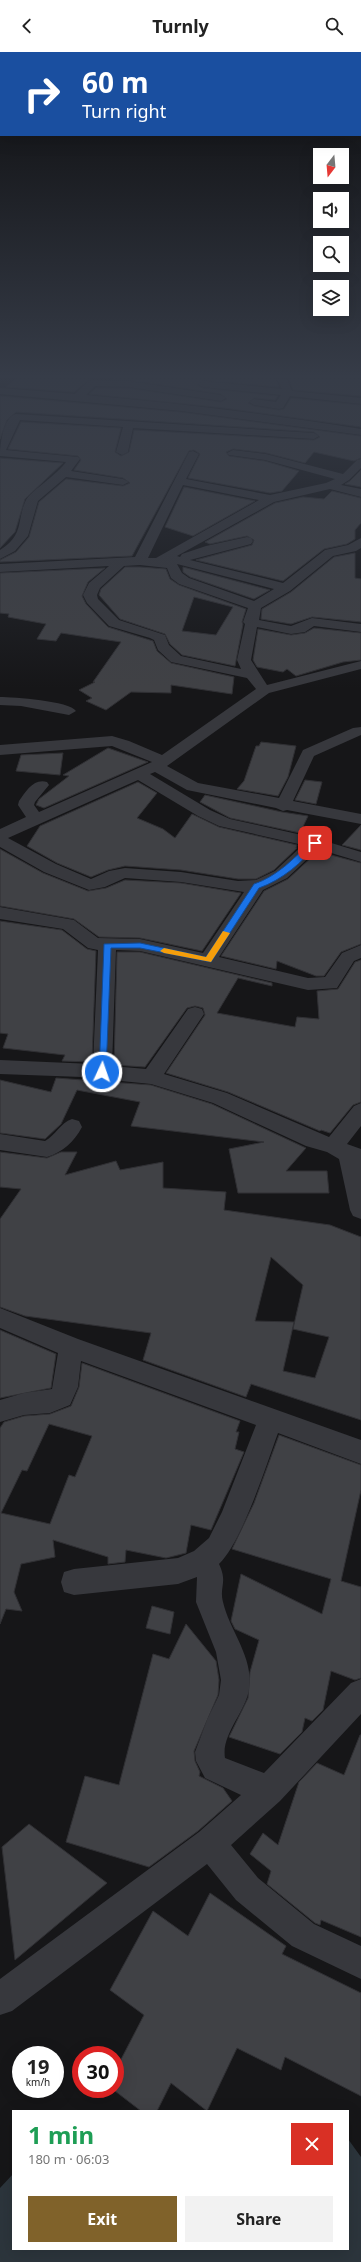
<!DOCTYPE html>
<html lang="en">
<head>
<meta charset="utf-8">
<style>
  body { margin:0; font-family:"Noto Sans",sans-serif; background:#f2f2f2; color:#222; height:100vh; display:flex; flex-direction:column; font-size:15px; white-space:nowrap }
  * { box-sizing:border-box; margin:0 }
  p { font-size:13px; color:#767676 }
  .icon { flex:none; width:22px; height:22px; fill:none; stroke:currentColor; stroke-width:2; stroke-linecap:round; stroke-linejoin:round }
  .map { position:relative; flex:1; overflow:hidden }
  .details { position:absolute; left:12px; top:2058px; width:337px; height:140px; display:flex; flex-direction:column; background:#fff; border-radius:0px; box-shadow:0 4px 16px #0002 }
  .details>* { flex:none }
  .guide { position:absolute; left:0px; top:0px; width:361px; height:84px; box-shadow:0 4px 16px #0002; background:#1a4fa0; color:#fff; overflow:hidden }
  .needle { width:26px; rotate:196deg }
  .fabs { position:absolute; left:313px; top:96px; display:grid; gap:8px }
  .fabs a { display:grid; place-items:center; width:36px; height:36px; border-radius:0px; background:#fff; box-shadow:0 4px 16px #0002; font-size:20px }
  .speed { position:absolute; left:12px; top:1994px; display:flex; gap:8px; font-size:20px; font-weight:700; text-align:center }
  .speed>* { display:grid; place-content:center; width:52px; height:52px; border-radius:50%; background:#fff; box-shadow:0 4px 16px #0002; line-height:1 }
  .speed small { font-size:10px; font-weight:400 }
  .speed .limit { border:6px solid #d22; background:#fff; color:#111 }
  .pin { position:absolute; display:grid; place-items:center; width:34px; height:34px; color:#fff; margin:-17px; border-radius:8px; box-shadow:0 2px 6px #0006 }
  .me { position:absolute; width:44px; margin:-22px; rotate:3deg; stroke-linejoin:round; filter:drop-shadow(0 0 3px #0008) }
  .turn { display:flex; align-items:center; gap:14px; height:84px; padding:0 16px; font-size:18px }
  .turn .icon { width:52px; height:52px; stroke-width:2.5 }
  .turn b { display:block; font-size:28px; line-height:34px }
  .round { display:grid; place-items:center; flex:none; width:42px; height:42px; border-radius:0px; background:#f2f2f2 }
  .head { display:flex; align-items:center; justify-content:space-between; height:68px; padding:0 16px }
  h1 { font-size:24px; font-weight:700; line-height:30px; color:#1e9e55 }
  .action { display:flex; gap:8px; margin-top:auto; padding:8px 16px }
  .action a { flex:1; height:46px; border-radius:0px; background:#80622a; color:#fff; font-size:16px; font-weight:700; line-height:46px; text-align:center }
  .action a+a { background:#f2f2f2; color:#222 }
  header { display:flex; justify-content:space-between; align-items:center; height:52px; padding:0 16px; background:#fff; font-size:18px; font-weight:700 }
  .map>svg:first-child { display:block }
  .water { fill:#2c353c }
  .building { fill:#404145; stroke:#303034; fill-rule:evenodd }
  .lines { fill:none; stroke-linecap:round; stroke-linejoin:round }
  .minor { fill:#37383d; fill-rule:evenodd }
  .route { fill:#1a73e8; stroke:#114b97 }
  .slow { fill:#f59e0b }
</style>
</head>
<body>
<header><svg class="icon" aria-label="back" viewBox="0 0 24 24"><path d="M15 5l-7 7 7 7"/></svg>Turnly<svg class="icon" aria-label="search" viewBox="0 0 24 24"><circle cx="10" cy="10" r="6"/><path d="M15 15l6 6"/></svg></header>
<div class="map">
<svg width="361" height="2210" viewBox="0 0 361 2210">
  <rect width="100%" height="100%" fill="#161618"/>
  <!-- water -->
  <path class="water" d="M348,2087L361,2105V2210H0V2136L13,2122V2197H348Z"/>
  <!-- building -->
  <path class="building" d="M15,327H90L74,340L6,335Z
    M113,327H276L279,335L203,328L197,333L203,336L278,344L275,348L254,346L248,351L254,354L279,358L284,357L291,346L361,353V375L224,356L89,342L96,336H128L221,350L227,347L221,342L128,328Z
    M289,327H361V344L293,338Z
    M0,344L181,360L361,384V406L354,409L314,400L305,411L266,401L233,397L226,400L229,404L265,409L299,419L282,439L270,441L188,426L200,402L194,398L189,399L132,504L0,510V508L16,500L29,485L39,450L66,427L123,434L130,431L123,426L74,418L81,408L78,404L8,397L21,370L121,376L115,400L121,404L129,400L134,378L314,388L320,385L314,380L16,360L7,368L0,387Z
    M0,406L63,411L25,447L15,480L0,496Z
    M361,418V435L345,432L350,429Z
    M184,435L255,449L193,484L165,475Z
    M332,439L361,446V471L355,478V487L347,492L324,497L283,529L196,508L252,493L254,488L247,484L210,492L205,490L275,451L303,445L324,447Z
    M355,501V526L361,527V570L312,565L291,572L261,567L262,557L291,540L334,505Z
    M125,515H140L166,517L170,527L179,533L246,557L242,570L243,572L235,614L182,603L170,592L165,582L120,567L99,543L101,537ZM194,545L233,555L216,583L182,579Z
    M183,515L270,538L254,547L190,525L183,520Z
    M105,516L88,530L82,544L86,552L108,575L153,589L157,599L171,611L234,625L232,642L171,633V641L131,640L106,658L86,649L92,646L79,638L95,630H93L121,590L61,581L56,589L37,587L46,572L8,565L9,562L0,561V521Z
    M314,576L361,581V608L343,610L296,624L287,617L283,620L257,615L253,608L258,577L291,583L305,581Z
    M261,690L296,694L288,725L278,744L237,737L244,729L256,694H259Z
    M108,696L148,710L44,756L36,753L39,747L69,724L63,723Z
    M63,701L60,723L16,719L21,703Z
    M305,728L322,730L316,752L295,748Z
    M138,730L157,741L137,766L163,777L175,786L192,762L219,775L297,793L296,796H297L274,818L256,827H238L181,818L125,814L108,818L91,825L57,811L27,794L40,774Z
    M205,743L282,760L308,764L300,781L230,766L200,750Z
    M361,773V798L342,793Z
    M0,797L43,821L88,839L106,836L125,828L181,831L241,841L202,899L140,886L99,885L74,867L0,854Z
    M314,803L327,807L331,803L361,811V892L341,900L324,924H316L277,909L276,917L221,904L264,839L288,827Z
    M0,869L62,878L87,897L96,899L92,1010L62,1009L65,1003L3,996L8,982L0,981Z
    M117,900H140L272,931V934L238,926L217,961L295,975L297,965L319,967L317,939L338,937L355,910L361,908V1050L353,1053L330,1081L321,1078L320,1079L228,1040L166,1021L205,963L203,956L195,954L187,956L145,1015L114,1013Z
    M56,1026L151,1033L212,1052L306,1096L286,1119H327L329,1141H238L229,1097L264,1090L131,1074L140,1050L77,1038L61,1072L45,1087L0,1081V1028L51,1040Z
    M0,1100L47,1106L61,1100H77L65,1123L116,1109L120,1118L163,1110V1136L226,1140L224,1158L330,1173L361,1185V1368L251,1332L246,1345L143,1308L151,1281L25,1264L0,1255V1167L21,1137L0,1135ZM271,1205L303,1233L293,1277L329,1285L315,1326L283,1319L294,1270L255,1269Z
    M0,1278L56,1302L51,1336L0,1346Z
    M82,1311L240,1369L236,1380H239L235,1397L244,1400L211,1478L191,1473L186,1501L166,1506L126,1498L125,1510L108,1512V1505L53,1488L55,1505L21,1512L14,1540L22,1559L6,1557L0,1572V1376L4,1370L24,1364L50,1362L71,1354L79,1335ZM49,1372L92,1384L75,1425L69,1423L50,1472L1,1461L22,1418L27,1419Z
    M279,1383L361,1413V1438L341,1529L361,1535V1626L355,1628L331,1619L323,1658L312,1669L305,1666L302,1680L280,1702L229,1685L248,1646L250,1620L259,1588L235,1577L231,1569L241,1522L322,1562L331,1527L232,1497L254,1451Z
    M152,1554L174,1560L170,1582L146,1576Z
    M186,1572L216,1609L219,1628L218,1643L194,1699L195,1709L200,1720L199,1724L223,1736L232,1749L198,1779L149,1815L66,1790L85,1724L119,1733L153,1602L169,1607Z
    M360,1683H361V1885L321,1868L320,1873L315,1871L267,1832L271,1819L250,1802L263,1781L278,1793L299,1730L317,1711L344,1723Z
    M29,1772L107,1831L15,1908L2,1795Z
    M210,1841L286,1894L282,1902L361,1941V2044L285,2005L281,2018L237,1996L207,2059L171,2031L157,2059H141L115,2039V2019L144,1963L110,1938L153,1859L188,1884Z"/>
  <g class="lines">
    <!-- minor -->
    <path class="minor" d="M277,327H287L292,339L361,346V352L290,344L283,356L279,357L254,353L249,350L254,347L276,350L281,343L203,335L198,332L203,329L282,337Z
      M92,328L128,329L221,343L226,346L221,349L128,335L95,334L86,343C178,351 270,362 361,377V383L181,359L0,342V336L75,342L88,329Z
      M16,362L314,381L319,384L314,387L133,376L128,400L122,403L116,400L123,375L20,368L6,398L78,405L80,407L71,419L123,427L129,430L123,433L66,425L38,449L28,484L15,499L0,507V498C25,482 16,469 26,448C31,439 58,422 66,410L0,404C0,393 3,365 16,362Z
      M233,398L266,402L343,422L357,408L361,407V416L349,428L341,433L361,437V445L330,437L274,450L177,504L180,505L182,502L206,494L247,485L251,486L253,489L251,492L190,508L283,531L325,498L348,493L361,486V496L356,499L333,504L290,539L261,556L259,568L291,574L312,566L361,572V580L314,574L305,580L291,582L257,575L251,608L267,633L361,609V617L269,641L167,714L198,731L279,746L303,698L353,676L361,675V683L314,704L293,749L361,762V772L287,758L283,759L276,756L187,738L155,720L150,722L210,758L230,767L315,786L361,800V810L318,797L287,826L263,838L219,905L308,926L325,925L342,901L361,893V906L354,909L337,936L308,938L140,899L116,898L112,1014L146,1017L188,957L195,955L202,957L204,962L164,1022L227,1041L329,1085L354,1054L361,1051V1074L347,1092L361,1097V1167L353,1164L350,1158L339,1107L327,1100L306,1094L213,1051L151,1032L82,1025L0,1022V1008L93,1012L98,898L88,896L63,877L0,867V855L74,868L98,886L140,887L203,901L244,840L181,830L125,826L105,835L89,838L44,820L0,795V777L26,765L18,753L19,749C26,739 34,726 47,730L49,733L35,750L34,753L39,760L152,710L112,694L0,703V693L112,684L129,689L162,703L256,637L247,626L171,610L158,598L154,588L150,586L109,574L87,551L83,543L89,531L109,514L0,520V512L135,505L189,400L193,399L199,402L186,427L270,443L326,431L335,427L265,408L229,403L227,401ZM183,433L259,448L156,506H148ZM177,512L274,537L254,549L189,526L182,521ZM140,513L167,516L171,526L179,532L248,556L243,570L245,572L237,608L241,617L181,604L169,593L165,583L119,568L98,547L97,543L100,536L124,514ZM138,728L198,764L219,774L303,793L275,819L256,828L238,829L181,820L125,816L109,819L91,827L56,812L8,786Z
      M0,645C13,645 70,649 76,659L69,663L21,654L0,653Z
      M72,1067L79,1069L82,1075C74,1090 63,1100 47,1105L0,1098V1082L45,1089C56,1083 60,1071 72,1067Z
      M0,1256L78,1287L361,1388V1412L278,1381C266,1414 242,1490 219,1512C228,1531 219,1534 223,1550C230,1580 254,1605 249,1637C246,1660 221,1682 225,1706L264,1721L351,1631L361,1627V1662L280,1749L231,1793L258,1826L314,1872L361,1894V1927L292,1894L236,1848L207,1812L12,1959L0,1963V1927L199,1780L241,1743L205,1726L196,1709L195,1700L207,1668L219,1643L221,1628L216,1600L196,1550L197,1525L178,1532L74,1543L64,1540L61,1530L64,1520L74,1517L178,1506L194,1499L209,1486L222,1460L256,1373L81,1309L78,1335L70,1353L50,1361L24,1363L0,1370V1348L24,1341L52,1337L58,1301L0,1276Z"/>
  </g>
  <!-- sky -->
  <linearGradient id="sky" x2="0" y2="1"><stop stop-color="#0c0c0d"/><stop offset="0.51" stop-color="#363c48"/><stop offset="1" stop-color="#363c48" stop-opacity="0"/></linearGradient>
  <rect width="361" height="636" fill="url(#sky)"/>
  <!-- route -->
  <path class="route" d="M312,789L318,791C303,810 282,828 259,836L211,910L140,896H111L106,1020L102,1023H99L104,892L140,891L206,905L254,832C278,824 294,806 312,789Z"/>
  <!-- slow -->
  <path class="slow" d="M223,879L230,881L211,910L164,901L160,899L164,896L206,905Z"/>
</svg>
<div class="fabs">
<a><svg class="needle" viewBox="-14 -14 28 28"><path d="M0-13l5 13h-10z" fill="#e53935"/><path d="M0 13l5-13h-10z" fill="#767676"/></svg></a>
<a><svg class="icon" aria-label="sound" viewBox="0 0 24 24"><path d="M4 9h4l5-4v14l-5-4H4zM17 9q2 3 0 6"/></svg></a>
<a><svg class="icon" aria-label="search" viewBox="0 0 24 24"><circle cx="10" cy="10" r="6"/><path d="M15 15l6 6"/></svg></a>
<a><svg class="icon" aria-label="layers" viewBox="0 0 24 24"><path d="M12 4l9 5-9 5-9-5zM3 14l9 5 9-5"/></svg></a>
</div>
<div class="speed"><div>19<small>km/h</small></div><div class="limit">30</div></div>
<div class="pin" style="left:315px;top:791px;background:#d93025"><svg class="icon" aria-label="arrive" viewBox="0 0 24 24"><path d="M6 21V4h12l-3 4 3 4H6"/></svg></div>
<svg class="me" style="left:102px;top:1020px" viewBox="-20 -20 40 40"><circle r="17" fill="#1a73e8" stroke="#fff" stroke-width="3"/><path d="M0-11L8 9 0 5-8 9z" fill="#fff"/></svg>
<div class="guide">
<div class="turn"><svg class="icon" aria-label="right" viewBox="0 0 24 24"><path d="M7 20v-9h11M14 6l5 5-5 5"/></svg><div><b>60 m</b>Turn right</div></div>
</div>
<section class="details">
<div class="head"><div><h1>1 min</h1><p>180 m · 06:03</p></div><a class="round" style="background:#d93025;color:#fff"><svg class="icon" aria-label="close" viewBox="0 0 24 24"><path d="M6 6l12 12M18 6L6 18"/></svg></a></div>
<div class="action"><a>Exit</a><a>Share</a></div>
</section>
</div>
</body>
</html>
